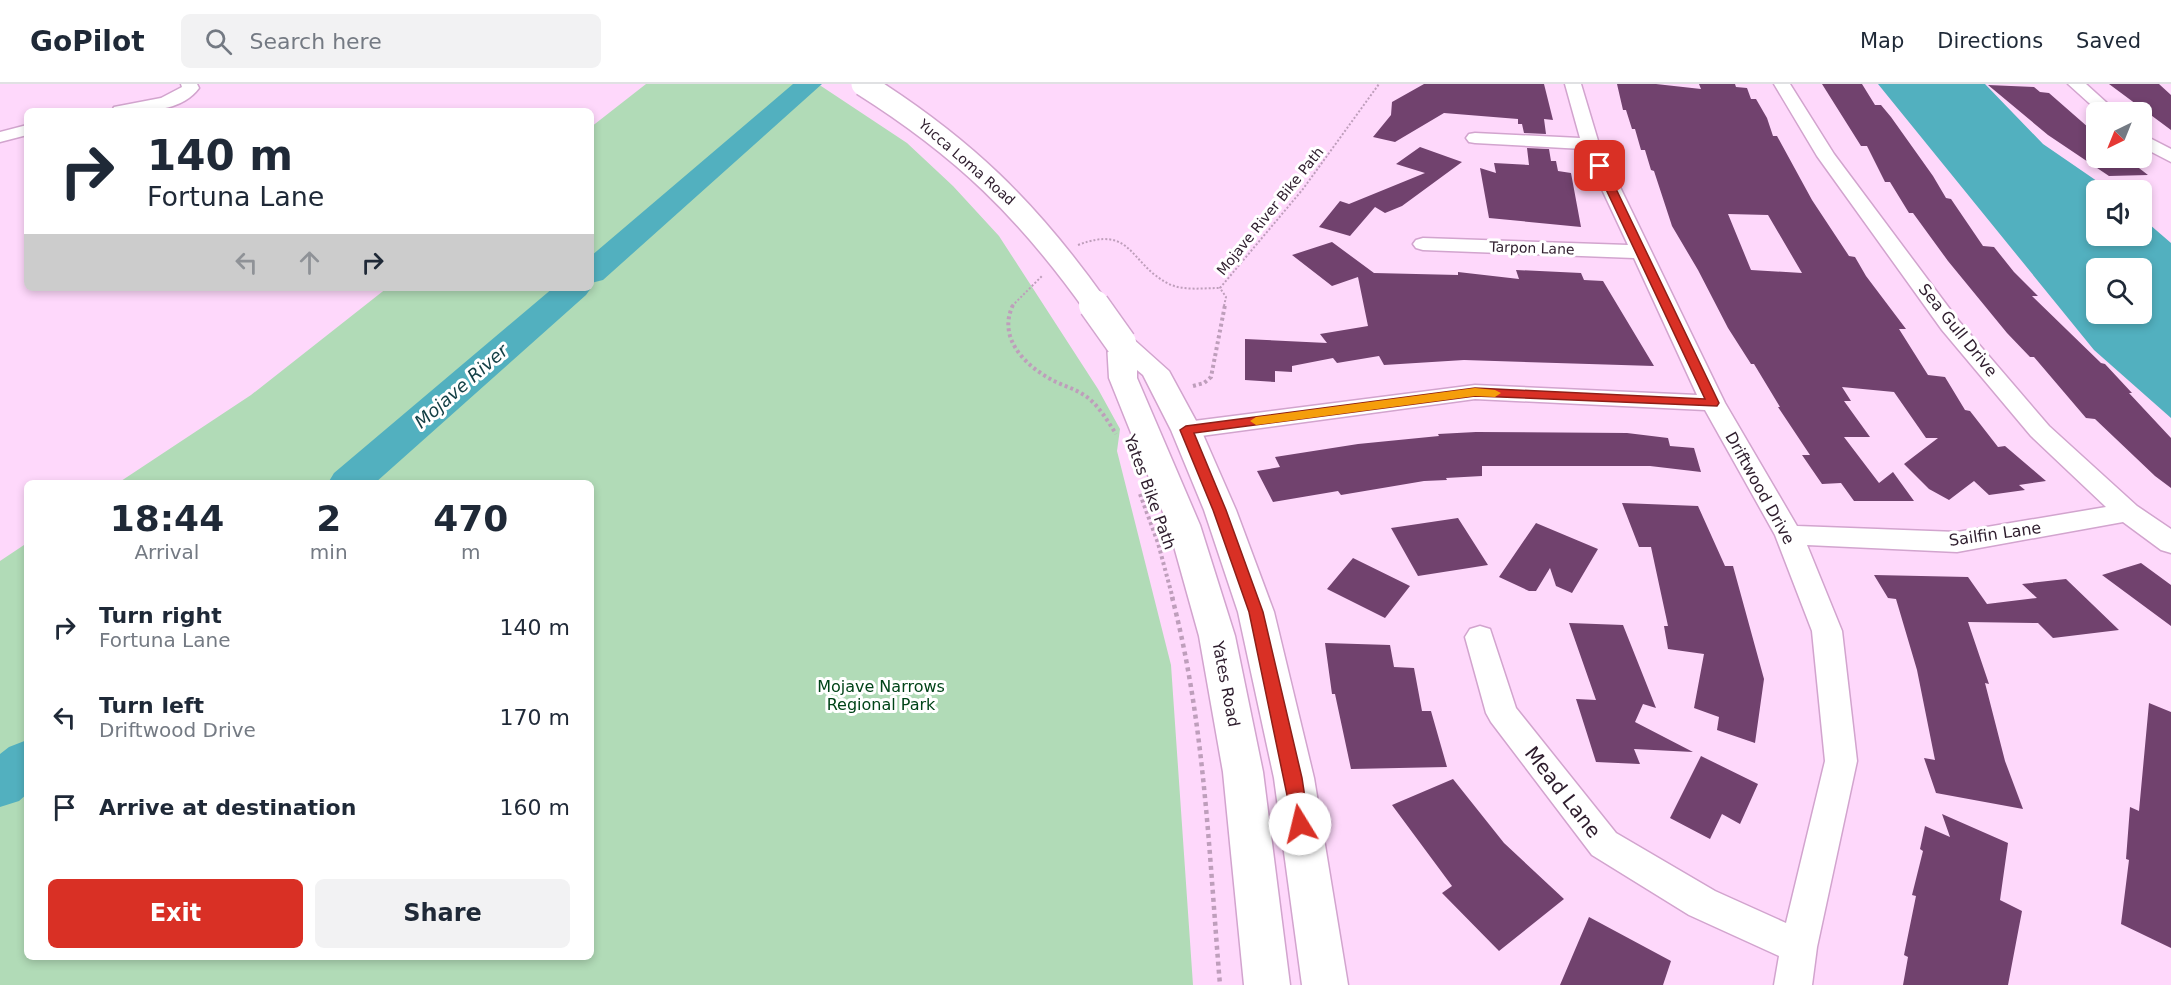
<!DOCTYPE html>
<html lang="en">
<head>
<meta charset="utf-8">
<style>
  body { margin:0; font-family:"DejaVu Sans",sans-serif; background:#f2f2f3; color:#1f2937; height:100vh; display:flex; flex-direction:column; font-size:22px; white-space:nowrap }
  * { box-sizing:border-box; margin:0 }
  p { font-size:20px; color:#747a83 }
  .icon { flex:none; width:33px; height:33px; fill:none; stroke:currentColor; stroke-width:2; stroke-linecap:round; stroke-linejoin:round }
  .map { position:relative; flex:1; overflow:hidden }
  .sheet { position:absolute; left:24px; top:396px; width:570px; height:480px; display:flex; flex-direction:column; background:#fff; border-radius:9px; box-shadow:0 3px 9px #0003 }
  .sheet>* { flex:none }
  .guide { position:absolute; left:24px; top:24px; width:570px; height:183px; border-radius:9px; box-shadow:0 3px 9px #0003; background:#fff; color:#1f2937; overflow:hidden }
  .needle { width:39px; rotate:223deg }
  .tools { position:absolute; left:2086px; top:18px; display:grid; gap:12px }
  .tools a { display:grid; place-items:center; width:66px; height:66px; border-radius:9px; background:#fff; box-shadow:0 3px 9px #0003; font-size:30px }
  .pin { position:absolute; display:grid; place-items:center; width:51px; height:51px; color:#fff; margin:-26px; border-radius:12px; box-shadow:0 3px 9px #0006 }
  .me { position:absolute; width:66px; margin:-33px; rotate:351deg; stroke-linejoin:round; filter:drop-shadow(0 0 4px #0008) }
  .turn { display:flex; align-items:center; gap:21px; height:126px; padding:0 24px; font-size:27px }
  .turn .icon { width:78px; height:78px; stroke-width:2.5 }
  .turn b { display:block; font-size:42px; line-height:51px }
  .lanes { display:flex; align-items:center; height:57px; padding:0 24px; background:#0003; justify-content:center; gap:30px; direction:ltr }
  .lanes .off { opacity:.35 }
  .eta { display:flex; justify-content:space-evenly; align-items:center; height:102px; text-align:center }
  .eta b { font-size:36px; font-weight:700; line-height:42px }
  .cta { display:flex; gap:12px; margin-top:auto; padding:12px 24px }
  .cta a { flex:1; height:69px; border-radius:9px; background:#d93025; color:#fff; font-size:24px; font-weight:700; line-height:69px; text-align:center }
  .cta a+a { background:#f2f2f3; color:#1f2937 }
  ul { padding:0; list-style:none }
  li { display:flex; align-items:center; gap:18px; height:90px; padding:0 24px }
  li div { flex:1 }
  li b { display:block; font-size:22px }
  li em { font-style:normal }
  header { display:flex; align-items:center; gap:36px; box-sizing:border-box; height:84px; padding:0 30px; background:#fff; border-bottom:2px solid #e0e1e3 }
  header strong { font-size:28px }
  nav { display:flex; gap:33px; margin-inline-start:auto; font-size:21px }
  .search { width:420px; height:54px; background:#f2f2f3; display:flex; align-items:center; gap:15px; box-sizing:border-box; padding:0 21px; border-radius:9px; color:#747a83; font-size:22px }
  .map>svg:first-child { display:block }
  .green { fill:#b1dbb7 }
  .water { fill:#52b0bf; fill-rule:evenodd }
  .lines { fill:none; stroke-linecap:round; stroke-linejoin:round }
  .river { fill:#52b0bf; fill-rule:evenodd }
  .building { fill:#71426e; fill-rule:evenodd }
  .street-casing { stroke:#d2a4ce; stroke-width:3 }
  .secondary-casing { stroke:#d2a4ce; stroke-width:3 }
  .path-far2 { stroke:#be9ebb; stroke-width:2; stroke-dasharray:2 2; stroke-linecap:butt }
  .path-far1 { stroke:#be9ebb; stroke-width:4; stroke-dasharray:3 3; stroke-linecap:butt }
  .path { stroke:#be9ebb; stroke-width:4.5; stroke-dasharray:4 4; stroke-linecap:butt }
  .street { fill:#fff; fill-rule:evenodd }
  .secondary { fill:#fff; fill-rule:evenodd }
  .secondary-bridge-far1-casing { stroke:#d2a4ce; stroke-width:26; stroke-linecap:butt }
  .secondary-bridge-casing { stroke:#d2a4ce; stroke-width:33; stroke-linecap:butt }
  .secondary-bridge-far1 { stroke:#fff; stroke-width:23 }
  .secondary-bridge { stroke:#fff; stroke-width:30 }
  .route { fill:#d93025; stroke:#8d1f18; stroke-width:1.5 }
  .slow { fill:#f59e0b }
  .labels { text-anchor:middle; dominant-baseline:central; stroke-width:6; stroke-linejoin:round; paint-order:stroke }
  .far-street-label { font-size:14px; fill:#2d1c2c; stroke:#fff }
  .street-label { font-size:16px; fill:#2d1c2c; stroke:#fff }
  .park-label { font-size:16px; fill:#004418; stroke:#fff }
  .water-label { font-size:18px; font-style:italic; fill:#133f45; stroke:#fff }
  .near-street-label { font-size:20px; fill:#2d1c2c; stroke:#fff }
</style>
</head>
<body>
<header>
<strong>GoPilot</strong>
<div class="search"><svg class="icon" aria-label="search" viewBox="0 0 24 24"><circle cx="10" cy="10" r="6"/><path d="M15 15l6 6"/></svg>Search here</div>
<nav><a>Map</a><a>Directions</a><a>Saved</a></nav>
</header>
<div class="map">
<svg width="2171" height="901" viewBox="0 0 2171 901">
  <rect width="100%" height="100%" fill="#fed8fb"/>
  <!-- green -->
  <path class="green" d="M646,0H818L907,59L953,102L999,152L1098,305L1120,345L1117,367L1171,581L1193,901H0V477L27,459V873H591V399H118L251,311L387,204H591V43Z"/>
  <!-- water -->
  <path class="water" d="M1878,0H1985L2043,60L2110,106H2097V152H2142V134L2171,159V334L2094,266ZM2097,184H2142V230H2097Z"/>
  <g class="lines">
    <!-- river -->
    <path class="river" d="M793,0H822L603,196L591,199V172Z
      M553,204H591L586,211L375,399H328L334,389Z
      M27,656V710L19,717L0,723V670L9,663Z"/>
  </g>
  <!-- building -->
  <path class="building" d="M1424,0H1544L1553,36L1544,35L1546,50L1524,49L1522,40H1518V35L1444,29L1395,58L1373,53L1391,31L1392,18Z
    M1617,0H1656L1701,5L1699,0H1735L1736,3L1747,4L1751,15H1756L1767,34L1773,52H1777L1812,116L1849,172L1855,173L1866,192L1906,245H1899L1928,291L1945,293L1965,326L1970,327L1998,363L2005,362L2046,397L2019,401L2025,406L1989,411L1974,397L1949,416L1929,405L1904,380L1938,354H1926L1894,308L1842,303L1851,317H1844L1870,353H1844L1879,399L1893,388L1914,417H1854L1841,399L1822,400L1802,371H1810L1778,323H1780L1754,280H1751L1728,244L1698,186L1672,142L1654,87L1651,86L1645,66H1641L1635,45H1632L1626,26H1623ZM1728,130L1768,131L1802,189L1751,186Z
    M1822,0H1862L1875,21H1881L1891,33L1933,92L1946,114L1951,115L1983,162L1994,163L2014,188L2038,212H2032L2101,279L2105,280L2132,309H2129L2171,354V404L2155,392L2095,335L2086,334L2034,273H2030L2007,249L1948,177L1913,129H1909L1890,98H1885L1867,62H1861Z
    M2109,0H2159L2171,11V46Z
    M1988,1L2034,3L2040,8L2049,9L2097,51V74H2126L2148,91L2109,92L2048,51Z
    M1420,63L1462,78L1402,122L1385,129L1375,123L1350,152L1319,143L1340,117L1349,120L1425,89L1396,80Z
    M1527,64L1549,65L1551,77H1556L1558,87L1571,89L1581,143L1489,134L1480,84L1496,89L1494,79L1529,81Z
    M1332,158L1374,189L1458,191V188L1519,195L1516,186L1581,189L1584,196L1603,197L1654,282L1464,276L1384,281L1379,272L1337,279L1333,274L1292,282V288L1275,287V298L1245,296V255L1327,259L1320,250L1368,242L1358,193L1332,202L1292,171Z
    M1476,348L1627,349L1668,354L1670,362L1694,364L1701,388L1650,382H1482V392L1446,394L1447,396L1424,397L1341,411L1338,407L1273,418L1257,387L1280,383L1275,373L1358,360L1439,352L1438,350Z
    M1622,419L1698,422L1725,482H1733L1764,595L1755,659L1717,646L1719,633L1694,624L1704,570L1668,565L1664,542H1668L1651,463H1639Z
    M1458,434L1488,481L1418,492L1391,444Z
    M1536,439L1598,465L1572,509L1556,502L1550,484L1536,507H1529L1499,493Z
    M1353,474L1410,502L1385,534L1327,505Z
    M2141,479L2171,501V542L2102,491Z
    M1874,491L1968,493L1987,520L2037,514L2022,500L2066,495L2119,546L2053,554L2038,539L1968,538L1989,600L1985,599L2005,677L2023,725L1936,709L1924,674L1935,676L1917,586L1896,515L1888,514Z
    M1569,539L1623,541L1656,624L1643,620L1635,638L1693,668L1634,665L1640,680L1596,678L1576,615L1596,616Z
    M1325,559L1390,561L1394,583L1414,584L1422,627H1431L1447,683L1351,685L1335,610H1332Z
    M2149,619L2171,628V864L2121,840L2129,776L2126,775L2130,723L2139,727Z
    M1701,672L1758,700L1740,740L1722,730L1710,755L1670,734Z
    M1453,695L1504,759L1564,815L1499,867L1442,809L1452,802L1392,721Z
    M1942,730L2008,759L2000,816L2022,827L2008,901H1903L1908,873L1904,871L1916,812L1912,811L1923,767L1920,765L1925,742L1950,753Z
    M1589,833L1671,877L1663,901H1560Z"/>
  <g class="lines">
    <defs>
      <path id="street" d="M181,0H197L199,4C180,30 140,27 112,27L114,23L161,14L182,3Z
        M1565,0H1581L1599,60L1725,319L1797,442L1957,448L2106,423L2031,352L1942,246L1817,72L1774,0H1790L1834,70L1958,236L2049,342L2137,422L2171,445V469L2161,466L2123,438L1957,468L1807,461L1842,547L1857,677L1817,863L1812,901H1774L1779,872L1689,831L1592,771L1491,638L1486,629L1465,553L1470,545L1480,542L1490,545L1516,624L1616,749L1715,807L1786,839L1825,677L1812,547L1775,451L1705,326L1475,315L1186,354L1177,351L1174,346L1177,341L1186,338L1475,301L1697,311L1634,174L1423,166L1416,164L1413,160L1416,156L1423,154L1628,161L1583,65L1475,59L1469,58L1466,54L1469,50L1475,49L1580,54Z
        M2068,0H2086L2117,28H2099Z
        M27,41V51L0,58V48Z
        M2142,50L2171,65V78L2142,63Z"/>
      <path id="secondary" d="M1121,251L1131,253L1169,287L1201,346L1236,426L1274,528L1314,694L1348,901H1302L1274,694L1238,528L1204,426L1171,346L1143,291L1137,286V294L1200,441L1235,552L1263,688L1290,901H1244L1223,688L1199,552L1168,441L1109,294L1107,259L1111,253Z"/>
    </defs>
    <!-- street casing -->
    <use href="#street" class="street-casing"/>
    <!-- secondary casing -->
    <use href="#secondary" class="secondary-casing"/>
    <!-- path-far2 -->
    <path class="path-far2" d="M1078,161C1133,140 1129,180 1169,200C1184,207 1203,204 1220,204
      M1012,222L1043,191
      M1224,222L1226,213L1220,204L1303,105L1379,0"/>
    <!-- path-far1 -->
    <path class="path-far1" d="M1013,221C997,254 1025,282 1054,297C1064,302 1075,305 1084,311C1098,320 1107,336 1116,350
      M1193,302L1204,299L1211,293L1225,221
      M1140,410L1158,459L1173,515"/>
    <!-- path -->
    <path class="path" d="M1172,513C1205,639 1209,772 1220,901"/>
    <!-- street -->
    <use href="#street" class="street"/>
    <!-- secondary -->
    <use href="#secondary" class="secondary"/>
    <defs>
      <path id="secondary-bridge-far1" d="M863,0C963,63 1027,125 1096,222"/>
      <path id="secondary-bridge" d="M1094,221L1121,259"/>
    </defs>
    <!-- secondary-bridge-far1 casing -->
    <use href="#secondary-bridge-far1" class="secondary-bridge-far1-casing"/>
    <!-- secondary-bridge casing -->
    <use href="#secondary-bridge" class="secondary-bridge-casing"/>
    <!-- secondary-bridge-far1 -->
    <use href="#secondary-bridge-far1" class="secondary-bridge-far1"/>
    <!-- secondary-bridge -->
    <use href="#secondary-bridge" class="secondary-bridge"/>
  </g>
  <!-- route -->
  <path class="route" d="M1600,79L1605,82L1719,319L1717,322L1475,312L1194,349L1226,426L1263,528L1302,694L1309,740L1307,745L1300,747L1294,745L1249,528L1213,426L1180,346L1186,342L1475,304L1705,315L1595,82Z"/>
  <!-- slow -->
  <path class="slow" d="M1475,304L1495,306L1501,309L1495,313L1475,312L1256,341L1250,337L1256,333Z"/>
  <g class="labels">
    <!-- far-street labels -->
    <g class="far-street-label">
      <text transform="translate(967 78) rotate(41)">Yucca Loma Road</text>
      <text transform="translate(1270 127) rotate(-51)">Mojave River Bike Path</text>
      <text transform="translate(1532 164) rotate(2)">Tarpon Lane</text>
    </g>
    <!-- street labels -->
    <g class="street-label">
      <text transform="translate(1958 246) rotate(51)">Sea Gull Drive</text>
      <text transform="translate(1760 404) rotate(61)">Driftwood Drive</text>
      <text transform="translate(1150 408) rotate(70)">Yates Bike Path</text>
      <text transform="translate(1995 450) rotate(-8)">Sailfin Lane</text>
      <text transform="translate(1226 600) rotate(79)">Yates Road</text>
    </g>
    <!-- park labels -->
    <g class="park-label">
      <text x="881" y="602">Mojave Narrows<tspan x="881" dy="18">Regional Park</tspan></text>
    </g>
    <!-- water labels -->
    <g class="water-label">
      <text transform="translate(461 302) rotate(-41)">Mojave River</text>
    </g>
    <!-- near-street labels -->
    <g class="near-street-label">
      <text transform="translate(1563 708) rotate(52)">Mead Lane</text>
    </g>
  </g>
</svg>
<div class="tools">
<a><svg class="needle" viewBox="-14 -14 28 28"><path d="M0-13l5 13h-10z" fill="#e53935"/><path d="M0 13l5-13h-10z" fill="#747a83"/></svg></a>
<a><svg class="icon" aria-label="sound" viewBox="0 0 24 24"><path d="M4 9h4l5-4v14l-5-4H4zM17 9q2 3 0 6"/></svg></a>
<a><svg class="icon" aria-label="search" viewBox="0 0 24 24"><circle cx="10" cy="10" r="6"/><path d="M15 15l6 6"/></svg></a>
</div>
<div class="pin" style="left:1600px;top:82px;background:#d93025"><svg class="icon" aria-label="arrive" viewBox="0 0 24 24"><path d="M6 21V4h12l-3 4 3 4H6"/></svg></div>
<svg class="me" style="left:1300px;top:740px" viewBox="-20 -20 40 40"><circle r="19" fill="#fff"/><path d="M0-13L10 11 0 6-10 11z" fill="#d93025"/></svg>
<div class="guide">
<div class="turn"><svg class="icon" aria-label="right" viewBox="0 0 24 24"><path d="M7 20v-9h11M14 6l5 5-5 5"/></svg><div><b>140 m</b>Fortuna Lane</div></div>
<div class="lanes"><svg class="icon off" aria-label="left" viewBox="0 0 24 24"><path d="M17 20v-9H6M10 6l-5 5 5 5"/></svg><svg class="icon off" aria-label="ahead" viewBox="0 0 24 24"><path d="M12 20V5M6 11l6-6 6 6"/></svg><svg class="icon" aria-label="right" viewBox="0 0 24 24"><path d="M7 20v-9h11M14 6l5 5-5 5"/></svg></div>
</div>
<section class="sheet">
<div class="eta">
<div><b>18:44</b><p>Arrival</p></div>
<div><b>2</b><p>min</p></div>
<div><b>470</b><p>m</p></div>
</div>
<ul>
<li><svg class="icon" aria-label="right" viewBox="0 0 24 24"><path d="M7 20v-9h11M14 6l5 5-5 5"/></svg><div><b>Turn right</b><p>Fortuna Lane</p></div><em>140 m</em></li>
<li><svg class="icon" aria-label="left" viewBox="0 0 24 24"><path d="M17 20v-9H6M10 6l-5 5 5 5"/></svg><div><b>Turn left</b><p>Driftwood Drive</p></div><em>170 m</em></li>
<li><svg class="icon" aria-label="arrive" viewBox="0 0 24 24"><path d="M6 21V4h12l-3 4 3 4H6"/></svg><div><b>Arrive at destination</b></div><em>160 m</em></li>
</ul>
<div class="cta"><a>Exit</a><a>Share</a></div>
</section>
</div>
</body>
</html>
